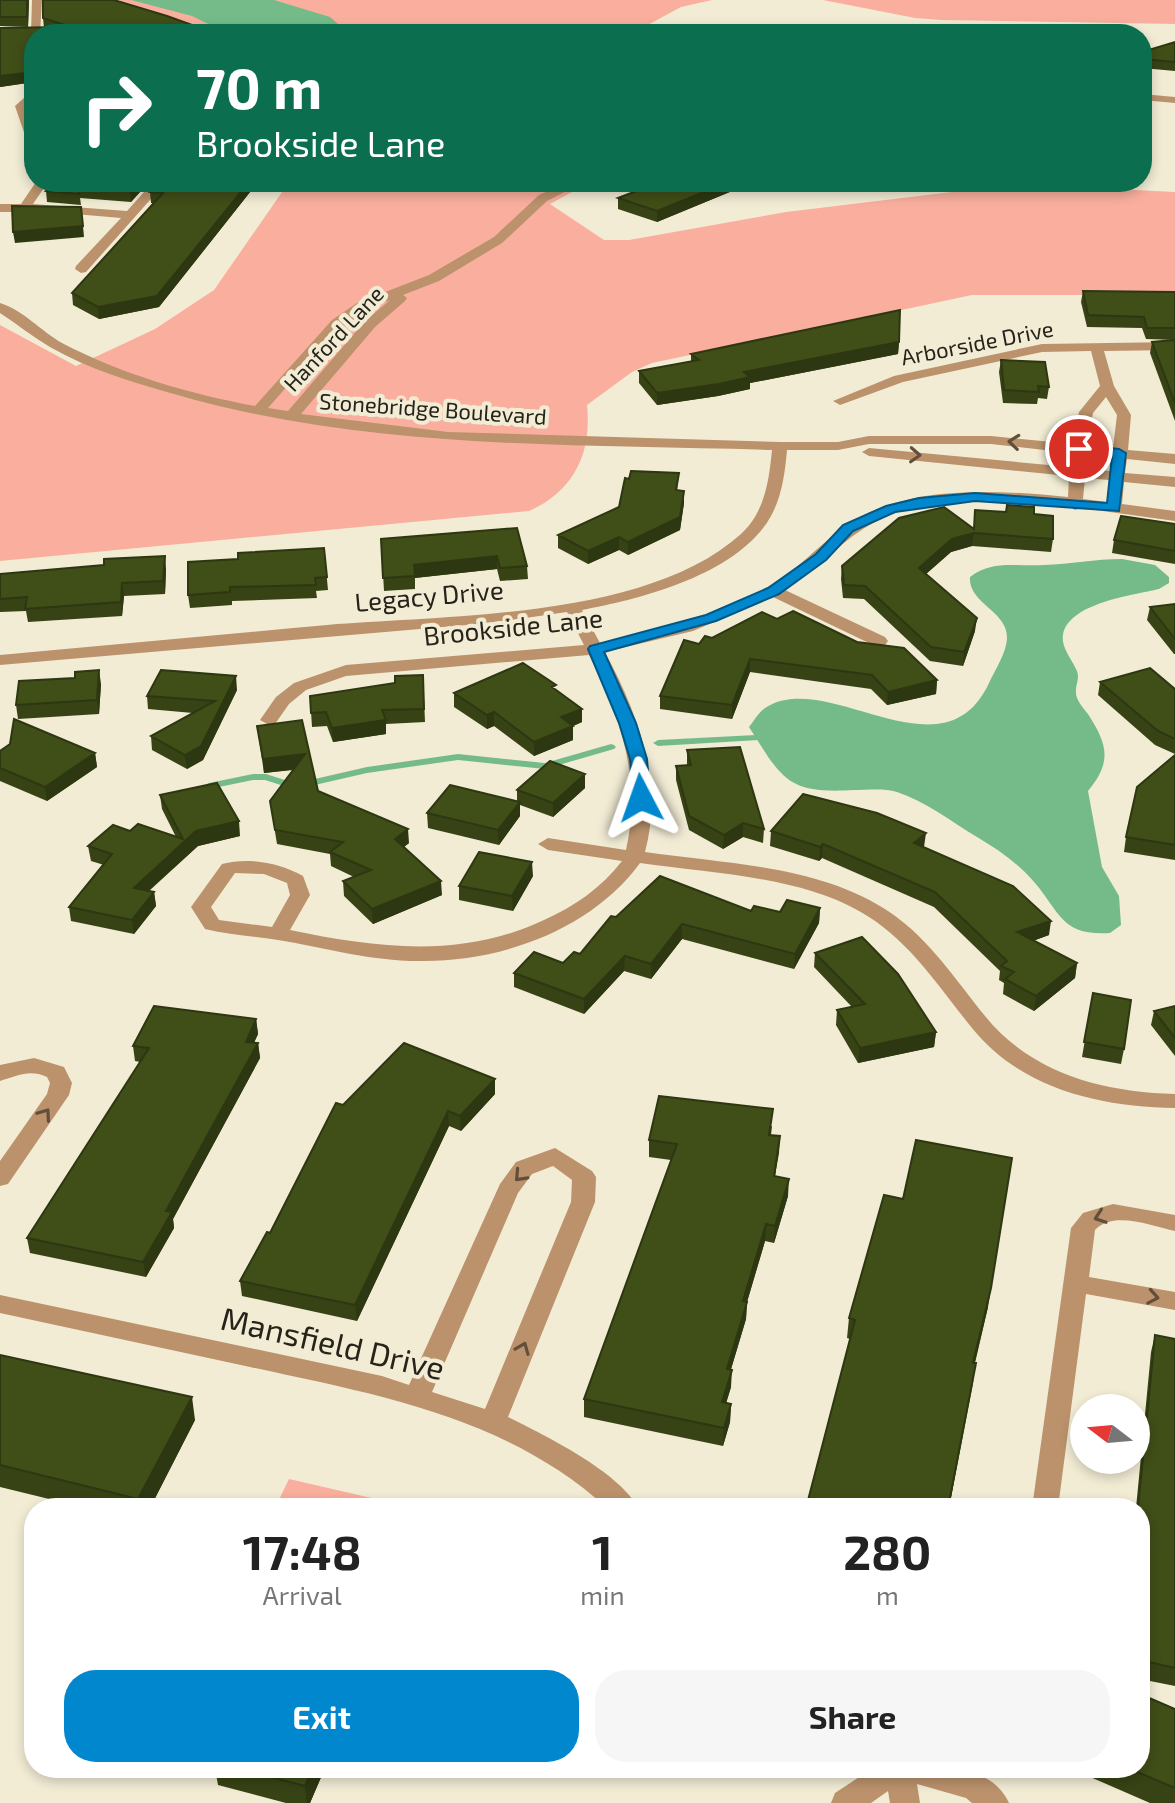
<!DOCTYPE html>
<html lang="en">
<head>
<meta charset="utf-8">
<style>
  body { margin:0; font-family:"Exo 2",sans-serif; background:#f6f6f6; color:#222; height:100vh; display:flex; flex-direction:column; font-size:30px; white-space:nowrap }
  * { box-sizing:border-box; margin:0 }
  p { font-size:26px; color:#767676 }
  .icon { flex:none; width:44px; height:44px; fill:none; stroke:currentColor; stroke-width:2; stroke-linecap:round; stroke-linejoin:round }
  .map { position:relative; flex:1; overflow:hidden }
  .sheet { position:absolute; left:24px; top:1498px; width:1126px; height:280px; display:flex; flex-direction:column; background:#fff; border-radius:32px; box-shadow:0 4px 12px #0003 }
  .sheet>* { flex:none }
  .banner { position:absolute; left:24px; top:24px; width:1128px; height:168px; border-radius:32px; box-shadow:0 4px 12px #0003; background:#0b6e4f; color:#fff; overflow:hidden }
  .needle { width:52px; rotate:286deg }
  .tools { position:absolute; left:1070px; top:1394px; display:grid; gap:16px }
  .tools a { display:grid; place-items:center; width:80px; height:80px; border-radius:50%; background:#fff; box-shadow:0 4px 12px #0003; font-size:40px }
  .pin { position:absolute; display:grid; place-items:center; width:68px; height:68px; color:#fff; margin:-34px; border:4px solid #fff; border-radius:50%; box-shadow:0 2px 8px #0007 }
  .me { position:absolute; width:88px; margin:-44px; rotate:356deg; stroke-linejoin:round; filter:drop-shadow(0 0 6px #0008) }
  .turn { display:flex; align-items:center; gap:28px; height:168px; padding:0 40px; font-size:36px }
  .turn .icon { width:104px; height:104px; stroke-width:2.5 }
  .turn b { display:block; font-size:56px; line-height:68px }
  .eta { display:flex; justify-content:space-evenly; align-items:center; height:136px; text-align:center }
  .eta b { font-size:48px; font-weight:700; line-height:56px }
  .button { display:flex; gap:16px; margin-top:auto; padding:16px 40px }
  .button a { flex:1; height:92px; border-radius:32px; background:#0087ce; color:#fff; font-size:32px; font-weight:700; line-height:92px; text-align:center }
  .button a+a { background:#f6f6f6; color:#222 }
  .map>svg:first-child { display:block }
  .green { fill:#faaf9e }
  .water { fill:#75bb8a }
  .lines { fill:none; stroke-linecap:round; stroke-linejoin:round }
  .stream { fill:#75bb8a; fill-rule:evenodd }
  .minor { fill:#bb926c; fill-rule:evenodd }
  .wall { fill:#374315 }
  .shaded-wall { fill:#2d3711 }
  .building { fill:#404e18; stroke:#2d3711; stroke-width:2 }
  .oneway { stroke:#624f3b }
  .route { fill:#0087ce; stroke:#005886; stroke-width:2 }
  .labels { text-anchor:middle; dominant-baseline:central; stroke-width:8; stroke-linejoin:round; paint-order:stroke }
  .far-street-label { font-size:22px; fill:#26231b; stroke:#f2ecd5 }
  .street-label { font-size:26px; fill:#26231b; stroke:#f2ecd5 }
  .near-street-label { font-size:32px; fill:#26231b; stroke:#f2ecd5 }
</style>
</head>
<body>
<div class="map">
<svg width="1175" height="1803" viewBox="0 0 1175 1803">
  <rect width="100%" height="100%" fill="#f2ecd5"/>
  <!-- green -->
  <path class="green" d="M119,0H712L681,7L631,34H220L124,5Z
    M823,0H1175V24L942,20L915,18Z
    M289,182H577L583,186L550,204L604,240H629L786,212L960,191L1037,185L1175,192V295H972L652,363L632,372L587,405C592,453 574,491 529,511L0,561V325L76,366L155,329L214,290Z
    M289,1479L415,1508H275Z"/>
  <!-- water -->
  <path class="water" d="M131,0H274L330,17L339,25L331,34H229L192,16Z
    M1122,559L1155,565L1169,577V583L1159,589C1134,595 1068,603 1063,635C1061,647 1071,658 1076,669C1081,678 1075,684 1076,693C1076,700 1084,709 1088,714C1108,745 1112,762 1088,791L1102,867L1119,896L1121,925L1110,933C1062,936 1061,914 1035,883C1019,864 999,850 977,837C952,822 925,801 897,792C884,788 868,790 854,790C787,794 783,780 749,727C754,721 758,713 765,708C827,667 943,782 989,683C995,670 1007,652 1007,637C1007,611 968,603 970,577C993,559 1017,567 1044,565C1070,564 1095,559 1122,559Z"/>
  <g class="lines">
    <!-- stream -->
    <path class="stream" d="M756,735L759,736L761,738L759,740L658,746L653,743L658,740Z
      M611,744L614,745L616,747L614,749L545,769L458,760L367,773L306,787L290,788L265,780H253L209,789L204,786L209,783L253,774H266L291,782L306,781L367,767L458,754L545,763Z"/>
    <!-- minor -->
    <path class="minor" d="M32,0H42L40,34L31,32Z
      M34,89V99L27,106L34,127V147L28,144L15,106Z
      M1142,94L1175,97V103L1142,100Z
      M36,182H48L33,204L127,211L153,182H166L86,272L81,273L75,269L76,266L121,218L51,212H0V204H21Z
      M568,182H584L547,201L502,243L439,281L403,295L407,298L405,301L375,327L301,414L448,432L780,442H838L869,436H991L1073,444L1079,412L1100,386L1091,351L1042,352L903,382L840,405L833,401L894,376L1042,344L1175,342V350L1104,351L1114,386L1131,415L1128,450L1175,454V464L1127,459L1125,473L1175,477V487L1124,482L1122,504L1175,511V521L1081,508L1075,510L1068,506C1003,500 920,491 863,529C835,547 813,573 785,590L885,637L888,641L885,645H873L773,597L693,631L605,652C638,714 664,782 645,852C726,864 821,865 891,913C930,940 955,979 985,1016C1032,1074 1103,1092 1175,1094V1108C1100,1107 1021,1089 972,1028C937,985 909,939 859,911C797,876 709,873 640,863C592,929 503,961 424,961C374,962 326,948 278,940C254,936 229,935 205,929L191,907L222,864C249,857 279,863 303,876L310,895L290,930C377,948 461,959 544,920C575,906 601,888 622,861L548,850L538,844L548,838L626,850C642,780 621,717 589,655L346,676L306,690L289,704L275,724L269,725L260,720L276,697L294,683L346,665L584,645L567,612L490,623L0,665V655C109,645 218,635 327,625C448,615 647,619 741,534C765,512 769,480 772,450C572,444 365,450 174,394C132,382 88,369 50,347C33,337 17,324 0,313V303C23,310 41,331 62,343C121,374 190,394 255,406L332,320L357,303L429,275L494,237L539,195ZM390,300L365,321L288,411L268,408C305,367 337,320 390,300ZM1106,397L1117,415L1113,448L1087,445L1093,413ZM869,444H991L1071,453L1070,467L869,448L862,452L869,456L1069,476L1068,497C1004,491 930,485 870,512C836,527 812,557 782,578C730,614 663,632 600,643L582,610C642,599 739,574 771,516C782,496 785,473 787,450H838ZM1086,454L1112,457L1110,471L1085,469ZM1085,478L1109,480L1107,502L1083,499ZM235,873L264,874L287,883L290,895L272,927L219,920L211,907Z
      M34,1058L64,1067L72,1083L69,1095L8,1184L0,1186V1161L47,1094L50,1083L47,1077C29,1069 18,1076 0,1081V1065Z
      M555,1148L592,1171L596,1177L595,1202L508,1417C544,1435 620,1472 638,1508H607C507,1417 378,1395 250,1367C167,1349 83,1331 0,1313V1295L382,1376L409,1385L500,1184L516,1162ZM553,1166L572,1180L571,1202L485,1409L432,1392L518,1193L532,1174Z
      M1113,1204L1175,1215V1231C1152,1226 1113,1210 1095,1230L1089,1277L1175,1292V1310L1086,1294L1058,1508H1032L1071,1228L1083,1213Z
      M873,1768C915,1768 987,1755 1009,1803H972L966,1798L917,1784L920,1803H890L888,1791L871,1803H831L835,1793Z"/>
  </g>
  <!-- wall -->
  <path class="wall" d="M0,0H29L28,27L0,26Z
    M167,16L34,34V82L0,87V28H44L43,18Z
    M1175,42V71L1142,68V52Z
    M55,182H149L131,202L80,198L81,205L47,202L46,191Z
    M159,182H258L159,307L99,319L73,305L72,293L153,203H151L150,192Z
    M660,182H738L737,189L657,222L618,209V198Z
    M1083,291L1175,292V340L1146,339L1142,328L1087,327L1081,302Z
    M1175,340V421L1150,353L1152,342Z
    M899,342L898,354L750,383V389L718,396L657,405L639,383V371L691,361V354Z
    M1001,360L1049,387L1047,399L1038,398L1037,404L1003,403L999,372Z
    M679,473L677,490L684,491V503L680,530L628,555L619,550L588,564L558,548V535L619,507Z
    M1007,505L1034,514L1053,539L1051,552L972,546L951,552L926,574L975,631L963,666L930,661L864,599L843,598L841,579L842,566L973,529L1006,512Z
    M1175,524V564L1112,553L1114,540Z
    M517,528L527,566L528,579L500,581L497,569L415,578V589L384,591L381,539Z
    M324,548L328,590L316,591L317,598L232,601V605L190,608L188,595L238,559Z
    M166,569L165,594L124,596L122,616L28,622L26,611L0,612V574Z
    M1175,604V654H1174L1147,620L1150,607Z
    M777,619L937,680L936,694L887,705L871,689L750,672L732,719L660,709V696L699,644L712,638Z
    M423,675L425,722L386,724V734L333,742L327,726L312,727L310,696L395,683Z
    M1100,682L1175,689V754L1155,745L1098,695Z
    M101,684L99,714L18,719L16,705Z
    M237,690L203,760L187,769L152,750L151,736L193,713L148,709L147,696Z
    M556,690L582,709V722L573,726V740L534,756L494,726L487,729L454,707V693Z
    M257,726L318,791L409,843L404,847L442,895L373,924L344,896L343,881L354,877L331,866L330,854L277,844L270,801L293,770L264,773Z
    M687,750L764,829L763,843L743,837L723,849L689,830L676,780V766L687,765Z
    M0,751L95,753L97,767L47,801L0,781Z
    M1175,755V860L1124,852L1126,837Z
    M585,788L553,817L520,805V816L499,845L428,828L427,813L517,801V790Z
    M160,795L240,836L198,846L149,891L154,892L156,906L134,934L71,921L69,907L104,865L91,861L88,846L130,831L176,837L162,809Z
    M771,831L924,847L1049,935L1033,941L1077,963L1075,978L1034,1011L1003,994L1004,983L999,980L1000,971L934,907L822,858L819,861L770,846Z
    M533,876L513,911L459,900V886Z
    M820,908L819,923L794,969L682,939L651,979L624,971L584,1014L514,987V973L563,963L580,954L616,917L751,911L780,912Z
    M815,953L936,1032L934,1047L858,1063L836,1025L837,1010L852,1007L814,967Z
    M1093,993L1124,1049L1121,1064L1082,1057Z
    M1175,1006V1056L1151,1025L1154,1011Z
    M256,1019L258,1034L254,1043H258L260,1058L173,1219L174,1228L146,1277L30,1253L27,1238L140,1062L135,1061L133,1046Z
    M495,1094L461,1131L449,1126L357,1321L242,1296L240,1281L270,1233L343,1105Z
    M772,1126L771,1135L780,1136L775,1176L788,1196L774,1243L765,1241L747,1302L746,1319L731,1369V1387L726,1403L731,1404L730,1422L723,1446L584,1417V1399L671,1160L649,1157V1140Z
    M988,1307L975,1363L973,1383L949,1508H806L850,1339L847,1338L849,1318Z
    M1155,1335L1175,1339V1686L1140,1679V1508H1136L1151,1352Z
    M0,1355L195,1420L150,1508H86L0,1487Z
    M1175,1709V1803H1150L1081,1773L1082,1768H1140Z
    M215,1768H325L310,1803H286L218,1785Z"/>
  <!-- shaded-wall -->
  <path class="shaded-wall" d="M27,0H29L28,27L27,17Z
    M34,72V82L0,87V76Z
    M138,182H149L131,202L130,191Z
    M249,182H258L159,307L99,319L98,307Z
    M729,182H738L737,189L657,222V211Z
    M83,226L84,237L15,243L13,232Z
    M899,342L898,354L750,383V389L718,396L657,405V393L744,372Z
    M684,491V503L680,530L628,555V542Z
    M974,533L972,546L951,552L918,581L919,568L952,539Z
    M619,537V550L588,564V551Z
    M165,556L166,569L165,594L163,581Z
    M497,556V569L414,578V565Z
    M122,583L124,596L122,616L121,602Z
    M977,618L975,631L963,666L964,652Z
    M750,659V672L732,719V705Z
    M99,670L101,684L99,714L97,700Z
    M236,676L237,690L203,760L187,769L185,755Z
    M937,680L936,694L887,705L888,692Z
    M582,709V722L573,726V740L534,756V742L561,717Z
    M494,712V726L487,729V715Z
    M386,720V734L333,742L332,728Z
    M95,753L97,767L47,801L45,787Z
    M305,754L306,768L264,773L263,759Z
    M585,774V788L553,817V803Z
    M520,802V816L499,845L498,830Z
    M239,821L240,836L198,846L136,902L134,888L196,831Z
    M743,823V837L723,849L724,835Z
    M408,829L409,843L396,853L395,839Z
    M926,833L924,847L914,843Z
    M823,844L822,858L819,861L820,847Z
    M532,862L533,876L513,911L512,896Z
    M441,881L442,895L373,924L372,909Z
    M154,892L156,906L134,934L132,920Z
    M820,908L819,923L794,969L795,954Z
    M1051,921L1049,935L1015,947L1017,932Z
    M682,924V939L651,979V964Z
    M625,956L624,971L584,1014V999Z
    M1077,963L1075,978L1034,1011L1036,996Z
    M256,1019L258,1034L247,1057L246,1042Z
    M936,1032L934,1047L858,1063L860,1048Z
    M258,1043L260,1058L173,1219L174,1228L146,1277L143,1262L166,1211Z
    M495,1079V1094L461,1131L460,1116Z
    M448,1111L449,1126L357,1321L355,1305Z
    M780,1136L779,1153L772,1193L774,1176Z
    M1012,1158L988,1307L970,1382L973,1363Z
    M789,1179L788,1196L774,1243L775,1226Z
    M766,1224L765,1241L742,1319L743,1301Z
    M747,1302L746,1319L726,1386L727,1369Z
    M976,1363L949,1508H948Z
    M732,1370L731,1387L721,1420L722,1402Z
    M192,1397L195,1420L150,1508H140L138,1499Z
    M731,1404L730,1422L723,1446L724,1428Z
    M313,1768H325L310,1803H307L305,1786Z"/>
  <!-- building -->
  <path class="building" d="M0,0H27V17H0Z
    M43,0H114L167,16L217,34H34V72L0,76V28L62,27L65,25L43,18Z
    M1175,42V62L1142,59V52Z
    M55,182H138L130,191L78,187L79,194L46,191Z
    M159,182H249L157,296L98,307L72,293L163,193L150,192Z
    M660,182H729L657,211L618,198Z
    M12,206L81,207L83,226L13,232Z
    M1083,291L1175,292V328H1147L1144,317L1088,315Z
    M900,310L899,342L744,372L750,377L719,384L657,393L639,371L699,360L691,354Z
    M1175,340V403L1152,342Z
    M1001,360L1045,362L1049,387L1038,386L1039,392L1004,390Z
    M631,471L679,473L676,490L684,491L680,517L628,542L619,537L588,551L558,535L619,507L625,478L629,479Z
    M1007,505L1034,507V514L1053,516V539L974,533L952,539L919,568L977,618L964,652L931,647L865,586L844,585L842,566L899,518L944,507L974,529L975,510L1006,512Z
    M1121,516L1175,524V551L1114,540Z
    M517,528L527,566L500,568L497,556L414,565L415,576L383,578L381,539Z
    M324,548L327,577L315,578L316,585L230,587V592L188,595V562L238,559V553Z
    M165,556L163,581L122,583L121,602L25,609L27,597L0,599V574L104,565V559Z
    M1175,604V639L1150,607Z
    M793,611L857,642L904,648L937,680L888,692L872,675L750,659L732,705L660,696L684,640L699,644L705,636L712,638L762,612L777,619Z
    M523,663L556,685L552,687L582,709L561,717L573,726L534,742L494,712L487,715L454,693Z
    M1150,668L1175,689V739L1158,731L1100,682Z
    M99,670L97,700L16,705L19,681L75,678V672Z
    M161,670L236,676L201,746L185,755L151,736L215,701L147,696Z
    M423,675L424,709L382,710L386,720L332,728L326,712L311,713L310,696L395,683V676Z
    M14,719L95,753L45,787L0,768V751L10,744Z
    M302,720L318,791L408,829L395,839L441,881L372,909L343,881L371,870L330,852L343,842L275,830L270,801L305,754L263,759L257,726Z
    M740,747L764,829L743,823L724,835L689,816L676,766L691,765L687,750Z
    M1175,755V845L1126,837L1137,787Z
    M550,761L585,774L553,803L517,790Z
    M217,783L239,821L196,831L134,888L154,892L132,920L69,907L112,854L88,846L113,825L130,831L138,824L183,839L160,795Z
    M450,785L520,802L498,830L427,813Z
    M803,794L877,813L926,833L914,843L1013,886L1051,921L1017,932L1077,963L1036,996L1005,979L1014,972L1001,966L1007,961L935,892L823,844L820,847L771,831Z
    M479,852L532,862L512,896L459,886Z
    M660,876L751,911L754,906L780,912L787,900L820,908L795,954L682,924L651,964L625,956L584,999L514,973L534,952L563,963L574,952L580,954L611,916L616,917Z
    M862,937L898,974L936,1032L860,1048L837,1010L865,1004L815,953Z
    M1093,993L1131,1000L1124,1049L1084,1042Z
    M154,1006L256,1019L246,1042L258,1043L166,1211L172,1212L143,1262L27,1238L149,1048L133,1046Z
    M1175,1006V1038L1154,1011Z
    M404,1043L495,1079L460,1116L448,1111L355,1305L240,1281L267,1232L270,1233L336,1103L343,1105Z
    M659,1096L773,1109L769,1135L780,1136L774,1176L789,1179L775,1226L766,1224L743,1301L747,1302L727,1369L732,1370L722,1402L731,1404L724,1428L584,1399L677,1144L649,1140Z
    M916,1140L1012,1158L991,1288L973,1363H976L948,1508H806L855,1320L849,1318L884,1195L903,1199Z
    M1155,1335L1175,1339V1668L1140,1660V1508H1138Z
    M0,1355L192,1397L138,1499L0,1465Z
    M1140,1694L1175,1709V1788L1128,1768H1140Z
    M237,1768H313L305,1786Z"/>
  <!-- one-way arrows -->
  <defs><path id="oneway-chevron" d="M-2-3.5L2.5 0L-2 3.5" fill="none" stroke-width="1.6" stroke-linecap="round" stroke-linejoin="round" transform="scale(2)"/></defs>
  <g class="oneway">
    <use href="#oneway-chevron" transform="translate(1014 442) rotate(-174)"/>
    <use href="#oneway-chevron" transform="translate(915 455) rotate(3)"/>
    <use href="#oneway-chevron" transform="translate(45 1114) rotate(-55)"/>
    <use href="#oneway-chevron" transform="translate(520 1176) rotate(133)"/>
    <use href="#oneway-chevron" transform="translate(1100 1217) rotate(161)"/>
    <use href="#oneway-chevron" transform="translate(1153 1297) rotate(10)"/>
    <use href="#oneway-chevron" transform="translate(523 1348) rotate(-68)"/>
  </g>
  <!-- route -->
  <path class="route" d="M1079,445L1119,449L1126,453L1119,511L975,501L895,512L853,531L826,560L779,594L716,621L604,652L636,723L647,759L650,798L641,803L635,802L630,759L619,723L588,649L590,646L706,615L768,588L816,554L843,525L886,506L919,498L975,493L1107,503L1112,456L1074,451L1072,449Z"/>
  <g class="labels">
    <!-- far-street labels -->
    <g class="far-street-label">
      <text transform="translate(333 338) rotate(-47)">Hanford Lane</text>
      <text transform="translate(977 342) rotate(-11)">Arborside Drive</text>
      <text transform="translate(433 408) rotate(4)">Stonebridge Boulevard</text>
    </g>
    <!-- street labels -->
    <g class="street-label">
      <text transform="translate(429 595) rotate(-5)">Legacy Drive</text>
      <text transform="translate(513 626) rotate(-6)">Brookside Lane</text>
    </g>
    <!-- near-street labels -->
    <g class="near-street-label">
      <text transform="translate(333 1342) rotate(13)">Mansfield Drive</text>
    </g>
  </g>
</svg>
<div class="tools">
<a><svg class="needle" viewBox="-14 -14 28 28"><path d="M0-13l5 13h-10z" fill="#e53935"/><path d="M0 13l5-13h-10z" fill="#767676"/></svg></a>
</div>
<div class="pin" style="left:1079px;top:449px;background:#d93025"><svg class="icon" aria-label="arrive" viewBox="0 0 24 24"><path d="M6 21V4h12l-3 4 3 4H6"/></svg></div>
<svg class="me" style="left:641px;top:798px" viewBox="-20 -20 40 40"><path d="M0-17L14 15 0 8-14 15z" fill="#0087ce" stroke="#fff" stroke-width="4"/></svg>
<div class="banner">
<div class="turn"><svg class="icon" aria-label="right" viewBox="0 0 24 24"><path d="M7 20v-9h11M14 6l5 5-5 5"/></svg><div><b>70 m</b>Brookside Lane</div></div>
</div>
<section class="sheet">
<div class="eta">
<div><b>17:48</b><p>Arrival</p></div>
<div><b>1</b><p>min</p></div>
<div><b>280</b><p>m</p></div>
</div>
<div class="button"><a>Exit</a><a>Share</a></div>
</section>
</div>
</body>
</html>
